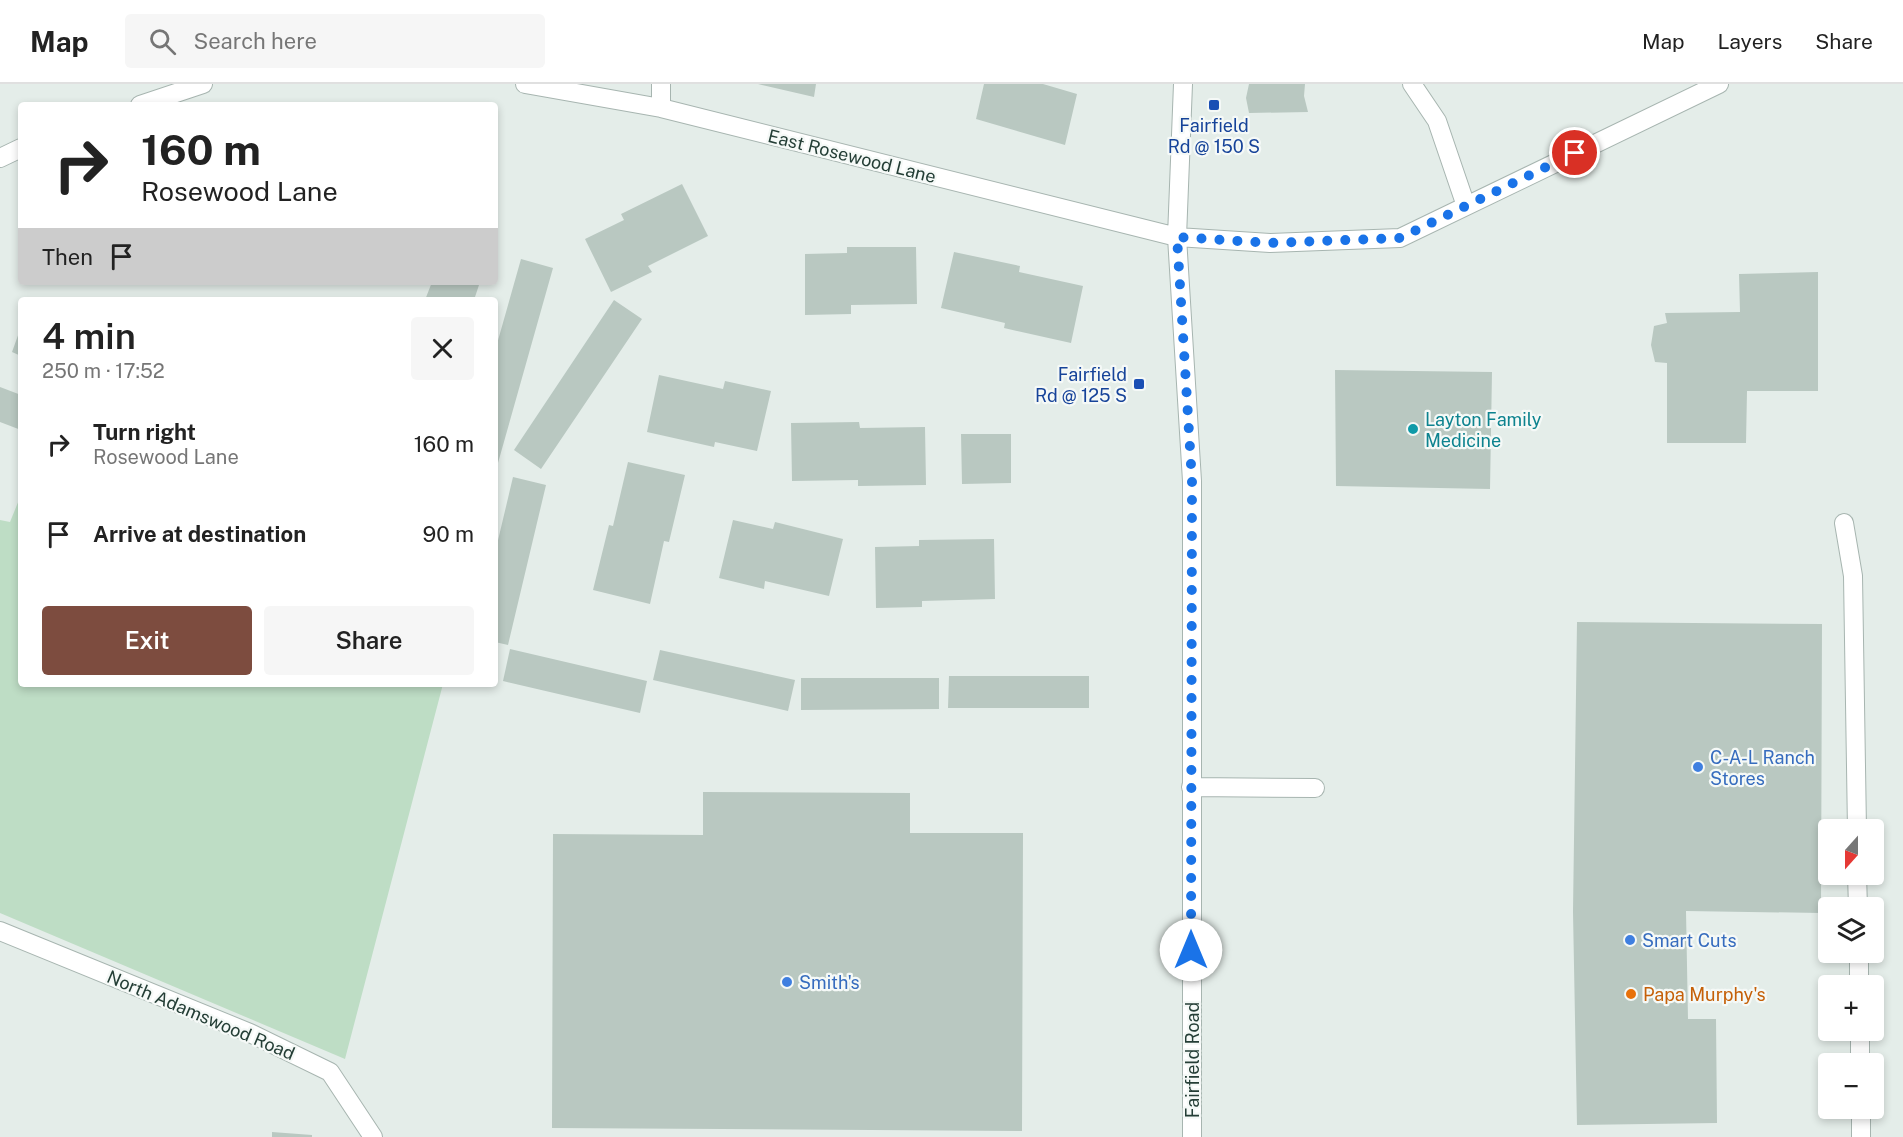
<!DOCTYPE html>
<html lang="en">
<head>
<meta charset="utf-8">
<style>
  body { margin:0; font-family:"Public Sans",sans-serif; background:#f6f6f6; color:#222; height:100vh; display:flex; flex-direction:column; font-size:22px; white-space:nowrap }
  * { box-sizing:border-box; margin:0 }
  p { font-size:20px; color:#767676 }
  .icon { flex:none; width:33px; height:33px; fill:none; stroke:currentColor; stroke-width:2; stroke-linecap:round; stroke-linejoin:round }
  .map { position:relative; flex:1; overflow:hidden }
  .details { position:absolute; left:18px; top:213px; width:480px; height:390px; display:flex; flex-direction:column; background:#fff; border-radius:6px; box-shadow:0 3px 9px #0003 }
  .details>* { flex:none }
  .hud { position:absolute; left:18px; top:18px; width:480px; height:183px; border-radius:6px; box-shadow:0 3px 9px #0003; background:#fff; color:#222; overflow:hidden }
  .needle { width:39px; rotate:201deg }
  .tools { position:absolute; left:1818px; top:735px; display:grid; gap:12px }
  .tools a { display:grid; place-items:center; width:66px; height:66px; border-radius:6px; background:#fff; box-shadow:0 3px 9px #0003; font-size:30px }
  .pin { position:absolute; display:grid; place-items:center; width:51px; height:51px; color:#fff; margin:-26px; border:3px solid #fff; border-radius:50%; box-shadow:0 2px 6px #0007 }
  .me { position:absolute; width:66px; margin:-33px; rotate:0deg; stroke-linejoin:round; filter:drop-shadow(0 0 4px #0008) }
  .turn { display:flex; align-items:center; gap:21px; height:126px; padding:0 24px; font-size:27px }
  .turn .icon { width:78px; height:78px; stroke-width:2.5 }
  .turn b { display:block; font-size:42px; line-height:51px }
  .then { display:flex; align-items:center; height:57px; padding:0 24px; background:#0003; gap:12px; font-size:22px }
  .round { display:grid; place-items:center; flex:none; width:63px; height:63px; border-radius:6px; background:#f6f6f6 }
  .overview { display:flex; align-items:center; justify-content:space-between; height:102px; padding:0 24px }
  h1 { font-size:36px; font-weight:600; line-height:45px }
  .primary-button { display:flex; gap:12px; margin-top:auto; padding:12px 24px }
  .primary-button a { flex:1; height:69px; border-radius:6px; background:#7d4c3f; color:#fff; font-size:24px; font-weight:600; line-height:69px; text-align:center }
  .primary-button a+a { background:#f6f6f6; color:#222 }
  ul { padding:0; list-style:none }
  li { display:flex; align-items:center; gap:18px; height:90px; padding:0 24px }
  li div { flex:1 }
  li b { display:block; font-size:22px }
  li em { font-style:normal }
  header { display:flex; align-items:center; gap:36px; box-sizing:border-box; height:84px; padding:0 30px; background:#fff; border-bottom:2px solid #e0e0e0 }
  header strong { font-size:28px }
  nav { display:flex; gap:33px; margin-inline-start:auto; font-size:21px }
  .search { width:420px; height:54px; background:#f6f6f6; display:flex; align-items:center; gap:15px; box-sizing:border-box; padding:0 21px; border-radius:6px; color:#767676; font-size:22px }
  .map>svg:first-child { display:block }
  .green { fill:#beddc5 }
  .building { fill:#b9c8c1 }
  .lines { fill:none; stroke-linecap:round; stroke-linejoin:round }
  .minor-casing { stroke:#a7b5b0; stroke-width:20 }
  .minor { stroke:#fff; stroke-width:18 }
  .route { stroke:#1a73e8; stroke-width:10; stroke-dasharray:0 18 }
  .transit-dot { fill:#1a4fb4; stroke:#f5f9f7; stroke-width:2 }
  .culture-dot { fill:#0f9aa8; stroke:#f5f9f7; stroke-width:2 }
  .shop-dot { fill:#3f7fe0; stroke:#f5f9f7; stroke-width:2 }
  .food-dot { fill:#e8710a; stroke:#f5f9f7; stroke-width:2 }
  .labels { text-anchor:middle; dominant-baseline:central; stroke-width:4.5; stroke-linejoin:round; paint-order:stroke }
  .transit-label { font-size:18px; fill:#164399; stroke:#f5f9f7 }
  .street-label { font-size:18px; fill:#243e36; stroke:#f5f9f7 }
  .culture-label { font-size:18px; fill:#0d838f; stroke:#f5f9f7; text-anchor:start }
  .shop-label { font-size:18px; fill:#366cbe; stroke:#f5f9f7; text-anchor:start }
  .food-label { font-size:18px; fill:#c56008; stroke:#f5f9f7; text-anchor:start }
</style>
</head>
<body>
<header>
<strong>Map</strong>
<div class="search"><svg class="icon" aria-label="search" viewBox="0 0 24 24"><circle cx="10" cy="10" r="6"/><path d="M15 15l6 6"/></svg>Search here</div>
<nav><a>Map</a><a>Layers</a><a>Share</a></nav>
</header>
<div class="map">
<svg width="1903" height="1053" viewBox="0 0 1903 1053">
  <rect width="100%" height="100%" fill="#e4ede9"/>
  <!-- green -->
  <path class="green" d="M21,411V600H443L345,975L0,829V436L10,438Z"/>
  <!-- building -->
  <path class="building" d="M758,0H816L814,13Z
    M984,0H1043L1077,10L1065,61L976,35Z
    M1249,0H1305L1304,12L1308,28L1249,29L1246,14Z
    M682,100L708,152L648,182L652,188L611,208L585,155L624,136L621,130Z
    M847,163H916L917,220L851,221V230L805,231V170L847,169Z
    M954,168L1020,182L1019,188L1083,202L1071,259L1004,244L1005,239L941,224Z
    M521,175L553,184L496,386L495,267Z
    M1818,188V307H1747L1746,359H1667V279L1655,278L1651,261L1654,242L1667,239L1665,229L1740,228L1739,190Z
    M432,198H480L474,216H425Z
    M614,216L642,235L541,385L514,366Z
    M21,243V272L12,268Z
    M1335,286L1492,288L1490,405L1336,402Z
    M659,291L723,305L725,297L771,307L757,367L715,358L714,363L647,348Z
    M0,303L21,311V346L0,338Z
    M859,338L860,344L925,343L926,401L858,402V396L792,397L791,339Z
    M961,350H1011V399L962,400Z
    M628,378L685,391L669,458L664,457L650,520L593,506L609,441L613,442Z
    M513,393L546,401L508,561L495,558V469Z
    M733,436L773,445L775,438L843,455L829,512L765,497L764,505L719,494Z
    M994,455L995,515L922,517V523L876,524L875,463L919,462V456Z
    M1577,538L1822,540L1821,829L1686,827L1688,935H1716L1717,1039L1577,1041L1573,828Z
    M510,565L647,597L640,629L503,597Z
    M660,566L795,596L788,627L653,596Z
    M949,592H1089V624H948Z
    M801,594H939V625L801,626Z
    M703,708L910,709V749H1023L1022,1047L552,1044L553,750L703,751Z
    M272,1048L312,1051V1053H272Z"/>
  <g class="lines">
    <defs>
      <path id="minor" d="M525,0L661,24L1177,153L1270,159L1400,154L1719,0
        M1183,0L1177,153L1192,397V1053
        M1412,0L1437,37L1466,122
        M140,21L203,0
        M661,24V0
        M0,74L21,64
        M1844,439L1853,492L1857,746
        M1191,703L1315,704
        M1857,790L1858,824
        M0,847L250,949L330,988L373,1053
        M1859,868V902
        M1860,946V980
        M1861,1024V1053"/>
    </defs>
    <!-- minor casing -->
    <use href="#minor" class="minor-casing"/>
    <!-- minor -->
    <use href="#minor" class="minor"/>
  </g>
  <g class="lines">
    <!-- route -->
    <path class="route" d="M1191,866L1192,397L1177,153L1270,159L1400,154L1575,69"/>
  </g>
  <!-- markers -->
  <g class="transit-dot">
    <rect x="1208" y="15" width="12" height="12" rx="3"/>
    <rect x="1133" y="294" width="12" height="12" rx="3"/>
  </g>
  <circle class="culture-dot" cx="1413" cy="345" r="6"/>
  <g class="shop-dot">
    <circle cx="1698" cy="683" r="6"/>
    <circle cx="1630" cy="856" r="6"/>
    <circle cx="787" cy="898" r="6"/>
  </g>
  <circle class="food-dot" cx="1631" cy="910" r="6"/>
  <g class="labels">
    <!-- transit labels -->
    <g class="transit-label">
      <text x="1214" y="41">Fairfield<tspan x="1214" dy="21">Rd @ 150 S</tspan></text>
      <text x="1127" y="290" text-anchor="end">Fairfield<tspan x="1127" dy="21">Rd @ 125 S</tspan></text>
    </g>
    <!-- street labels -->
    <g class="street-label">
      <text transform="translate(852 72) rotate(14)">East Rosewood Lane</text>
      <text transform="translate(201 931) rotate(23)">North Adamswood Road</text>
      <text transform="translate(1192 976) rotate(-90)">Fairfield Road</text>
    </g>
    <!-- culture labels -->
    <g class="culture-label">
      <text x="1425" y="335">Layton Family<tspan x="1425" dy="21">Medicine</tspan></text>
    </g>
    <!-- shop labels -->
    <g class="shop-label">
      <text x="1710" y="673">C-A-L Ranch<tspan x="1710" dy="21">Stores</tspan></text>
      <text x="1642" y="856">Smart Cuts</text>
      <text x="799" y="898">Smith's</text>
    </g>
    <!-- food labels -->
    <g class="food-label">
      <text x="1643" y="910">Papa Murphy's</text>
    </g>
  </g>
</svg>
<div class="tools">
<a><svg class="needle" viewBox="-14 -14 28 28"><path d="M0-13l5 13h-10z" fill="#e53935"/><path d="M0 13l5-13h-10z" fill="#767676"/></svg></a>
<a><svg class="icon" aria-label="layers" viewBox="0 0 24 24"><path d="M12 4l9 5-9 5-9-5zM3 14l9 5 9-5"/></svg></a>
<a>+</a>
<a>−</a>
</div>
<div class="pin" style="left:1575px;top:69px;background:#d93025"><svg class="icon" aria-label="arrive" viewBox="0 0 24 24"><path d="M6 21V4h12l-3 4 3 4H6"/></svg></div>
<svg class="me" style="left:1191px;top:866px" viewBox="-20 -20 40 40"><circle r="19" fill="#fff"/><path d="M0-13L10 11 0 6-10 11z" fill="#1a73e8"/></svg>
<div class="hud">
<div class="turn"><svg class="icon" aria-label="right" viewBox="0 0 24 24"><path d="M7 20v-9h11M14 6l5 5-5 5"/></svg><div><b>160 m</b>Rosewood Lane</div></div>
<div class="then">Then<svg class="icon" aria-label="arrive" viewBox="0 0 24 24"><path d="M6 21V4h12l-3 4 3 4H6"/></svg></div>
</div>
<section class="details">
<div class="overview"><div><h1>4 min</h1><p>250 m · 17:52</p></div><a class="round"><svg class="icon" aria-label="close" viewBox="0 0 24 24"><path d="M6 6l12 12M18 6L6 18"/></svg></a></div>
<ul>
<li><svg class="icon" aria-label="right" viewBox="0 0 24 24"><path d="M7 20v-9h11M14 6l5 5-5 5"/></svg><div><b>Turn right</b><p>Rosewood Lane</p></div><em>160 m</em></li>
<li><svg class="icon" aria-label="arrive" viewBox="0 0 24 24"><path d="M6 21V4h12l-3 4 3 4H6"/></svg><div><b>Arrive at destination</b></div><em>90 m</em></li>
</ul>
<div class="primary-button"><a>Exit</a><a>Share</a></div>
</section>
</div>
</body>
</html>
